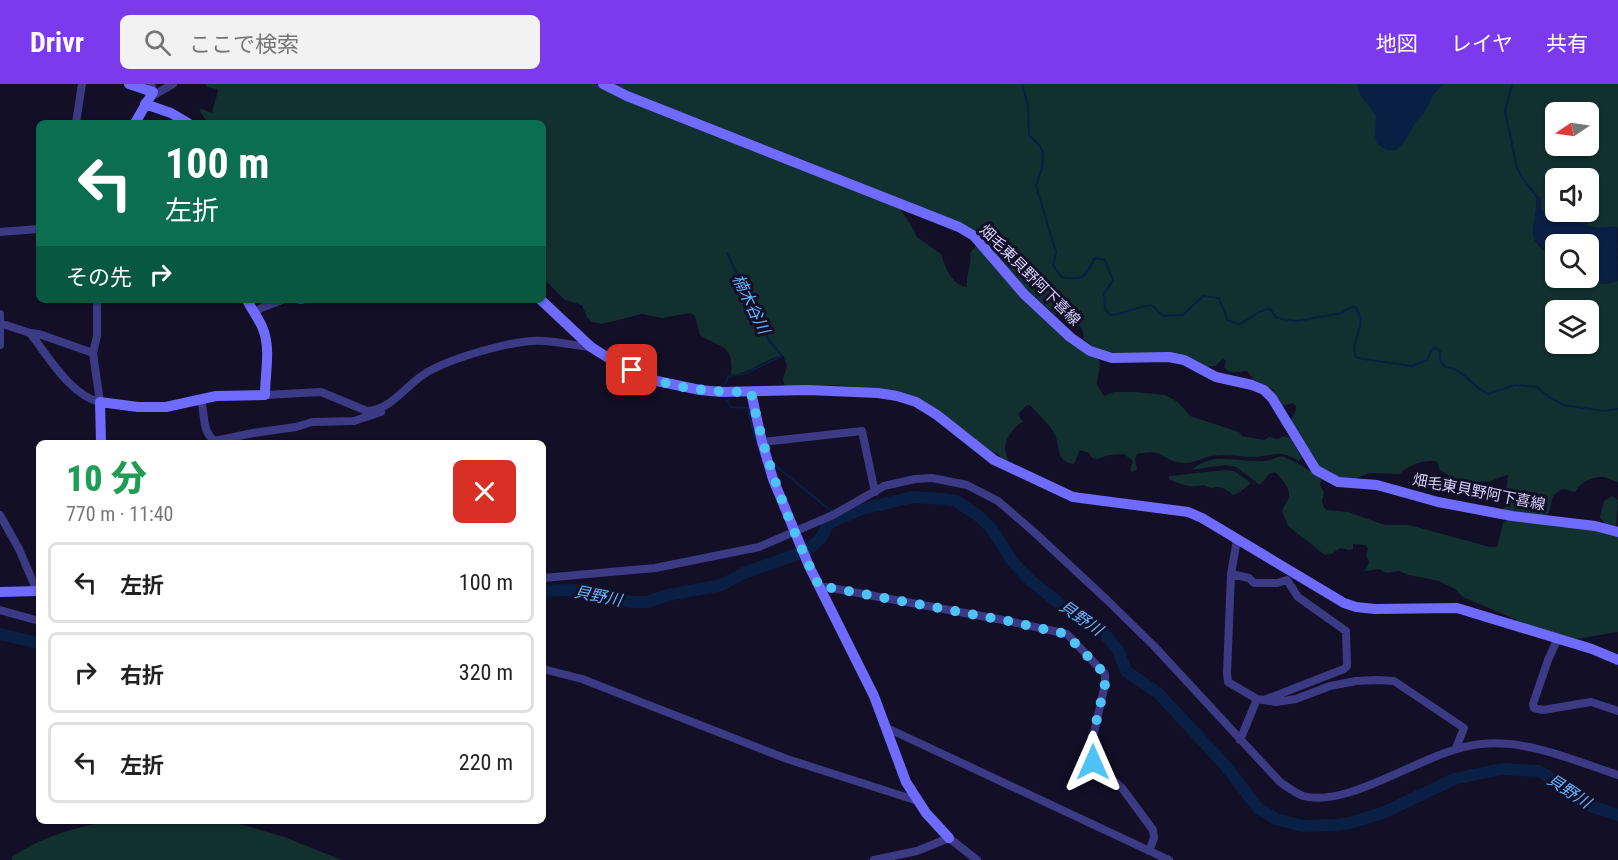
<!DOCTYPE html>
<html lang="ja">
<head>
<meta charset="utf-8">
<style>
  body { margin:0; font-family:"Roboto Condensed","Noto Sans JP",sans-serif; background:#f2f2f2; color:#222; height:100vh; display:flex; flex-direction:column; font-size:22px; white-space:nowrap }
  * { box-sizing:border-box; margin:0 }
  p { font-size:20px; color:#767676 }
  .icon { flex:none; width:33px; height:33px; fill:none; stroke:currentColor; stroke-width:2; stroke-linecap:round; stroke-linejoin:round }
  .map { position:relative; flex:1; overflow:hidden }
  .panel { position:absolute; left:36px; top:356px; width:510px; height:384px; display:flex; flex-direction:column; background:#fff; border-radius:9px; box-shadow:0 2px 4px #0004 }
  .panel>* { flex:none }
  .guide { position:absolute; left:36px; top:36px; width:510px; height:183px; border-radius:9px; box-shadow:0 2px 4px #0004; background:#0b6e4f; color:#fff; overflow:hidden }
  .needle { width:39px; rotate:257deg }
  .tools { position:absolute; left:1545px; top:18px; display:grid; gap:12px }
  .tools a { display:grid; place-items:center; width:54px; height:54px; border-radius:9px; background:#fff; box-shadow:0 2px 4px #0004; font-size:30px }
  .pin { position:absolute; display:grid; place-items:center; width:51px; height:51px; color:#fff; margin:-26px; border-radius:12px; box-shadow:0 3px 9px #0006 }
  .me { position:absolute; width:66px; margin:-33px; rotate:0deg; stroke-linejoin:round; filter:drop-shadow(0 0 4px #0008) }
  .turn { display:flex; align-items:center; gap:21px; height:126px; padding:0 30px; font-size:27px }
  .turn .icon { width:78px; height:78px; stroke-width:2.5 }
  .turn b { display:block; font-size:42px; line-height:51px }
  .then { display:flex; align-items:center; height:57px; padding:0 30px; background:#0003; gap:12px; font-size:22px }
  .round { display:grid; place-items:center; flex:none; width:63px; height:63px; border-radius:9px; background:#f2f2f2 }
  .head { display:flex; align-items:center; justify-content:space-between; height:102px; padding:0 30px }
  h1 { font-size:36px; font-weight:800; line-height:45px; color:#1e9e55 }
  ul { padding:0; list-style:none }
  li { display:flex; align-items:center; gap:18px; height:81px; margin:0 12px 9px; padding:0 18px; border:3px solid #e0e0e0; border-radius:9px }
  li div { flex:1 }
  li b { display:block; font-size:22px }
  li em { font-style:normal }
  header { display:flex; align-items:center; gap:36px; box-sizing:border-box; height:84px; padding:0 30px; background:#7c3aed; color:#fff }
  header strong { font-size:28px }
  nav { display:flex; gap:33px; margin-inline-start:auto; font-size:21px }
  .search { width:420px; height:54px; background:#f2f2f2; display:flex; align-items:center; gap:15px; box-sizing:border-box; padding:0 21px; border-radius:9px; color:#767676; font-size:22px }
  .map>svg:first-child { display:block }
  .green { fill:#12302f; fill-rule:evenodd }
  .water { fill:#0a1f44 }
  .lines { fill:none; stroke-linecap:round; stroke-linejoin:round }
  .stream { stroke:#0a1f44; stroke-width:2 }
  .river { stroke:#0a1f44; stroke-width:12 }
  .street { stroke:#3d3a85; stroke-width:8 }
  .secondary { stroke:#6f6bff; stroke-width:10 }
  .route { stroke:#4fc3f7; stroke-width:10; stroke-dasharray:0 18 }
  .labels { text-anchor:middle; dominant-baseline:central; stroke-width:6; stroke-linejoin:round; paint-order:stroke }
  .street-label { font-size:15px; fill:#d9d4ff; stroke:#130f26 }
  .water-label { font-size:16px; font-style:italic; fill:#62b6ff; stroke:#130f26 }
</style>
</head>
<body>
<header>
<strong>Drivr</strong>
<div class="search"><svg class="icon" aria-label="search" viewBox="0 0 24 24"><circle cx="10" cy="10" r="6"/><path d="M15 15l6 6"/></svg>ここで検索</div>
<nav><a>地図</a><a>レイヤ</a><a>共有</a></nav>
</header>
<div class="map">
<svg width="1618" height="776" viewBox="0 0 1618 776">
  <rect width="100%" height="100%" fill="#130f26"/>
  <!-- green -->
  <path class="green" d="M206,0H596L612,10L645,22L897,121L910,139L917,153L941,170C945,183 952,202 967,203C966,190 972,180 970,169L976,162L1098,274L1100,279L1097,301L1104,312L1114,308H1135L1165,311L1178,318L1190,332L1239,348L1242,352L1264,356L1269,353L1278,355L1283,352L1291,355L1302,374L1299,377C1279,365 1274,372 1254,373C1239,373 1226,369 1212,372C1202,373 1194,380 1185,379C1161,378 1165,363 1137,370L1135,375L1137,385L1132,388L1130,386L1133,377L1124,370L1109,371L1097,375L1092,374L1089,369L1080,366L1074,380C1055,378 1061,364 1055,351C1051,341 1037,330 1030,321L1026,322L1018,330L1023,338C1015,340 1004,357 1005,366C1006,369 1007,372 1008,376L1004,377L997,369L988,367L939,329L865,304L833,301L785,303L783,295L787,282L783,271C765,275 749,290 731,291C734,259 721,265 700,251L695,232L690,229L662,234L642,230L602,240L592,238L587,233L582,221L565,216L543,194V39H208L199,26L202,25L212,29L218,7L217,5L207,3Z
    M610,0H1618V145L1617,143L1596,144L1541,127L1540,113L1536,114C1538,147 1520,152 1555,174L1556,194H1587L1603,200L1618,197V398C1613,397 1609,394 1604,393C1592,392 1580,398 1575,408L1563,405C1546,412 1555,423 1546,432L1504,426L1508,391C1503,392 1498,394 1494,396C1482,400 1481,393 1473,406L1453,401L1448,391L1440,386L1437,378C1428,374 1405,382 1400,390L1369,389L1353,396L1338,394L1320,385L1290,337L1296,326V322L1293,319L1282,322L1273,306L1253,295L1247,287C1238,288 1230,290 1224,283L1226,277L1223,274L1216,282L1207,283L1101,267L1093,263L1084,255C1083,237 1069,233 1054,230L950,135ZM1556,28H1588V62H1556ZM1556,94H1588V128H1556ZM1556,226H1588V260H1556Z
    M1282,372L1299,380L1322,395L1320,401L1324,409L1322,417L1324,424L1327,426L1348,428L1385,441H1409L1490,463H1497L1503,439L1509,435L1594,444L1618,451V548L1576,555L1522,540L1515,535L1463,513L1455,505L1439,497L1409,491L1399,487L1386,489L1379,485L1365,487L1369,478L1366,472L1368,464L1365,461L1353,460V465L1349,466L1341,464L1331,470L1325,471L1288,442L1282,427C1283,424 1285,421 1287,418C1293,406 1284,397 1275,388L1269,390L1260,401L1236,383L1225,381L1191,386C1215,366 1238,379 1264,377C1269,377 1276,373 1282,372Z
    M1225,386L1234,387L1251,399L1240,408L1233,411C1227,405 1219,401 1211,404L1203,401C1192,405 1179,400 1169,395V392Z
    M1612,412L1618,416L1616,442L1604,439L1600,433L1604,417Z
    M137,737H229L284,753L342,776H12V773C36,756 66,746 95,740C108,737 123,738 137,737Z"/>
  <!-- water -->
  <path class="water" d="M1356,0H1444L1433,11L1426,26L1415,39L1403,60L1397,66H1387L1377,60L1375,52L1376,31L1362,14Z
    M1540,112L1542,127L1596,144L1617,143L1618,197L1603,200L1587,194L1588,160H1556L1555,174C1520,152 1538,146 1536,114Z"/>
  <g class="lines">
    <!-- stream -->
    <path class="stream" d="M1022,0L1028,21L1029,51L1040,62L1043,69L1042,84L1036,102L1056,168L1053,181L1061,193C1084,197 1085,193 1095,174L1105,176L1113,196L1104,210L1105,226L1111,231C1121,231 1147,219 1153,222C1157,225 1160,230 1164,232L1183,231L1203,212L1219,214C1221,223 1226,228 1227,236L1239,240C1251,236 1256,226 1270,225L1277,234L1295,237L1303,236L1342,229L1349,224L1355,223C1371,242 1346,259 1357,274L1412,282L1427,276L1431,266L1436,264L1440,267V276L1445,283C1462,283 1472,303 1488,310L1515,301L1537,303L1549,313L1564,321L1603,327L1618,325
      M1512,0L1505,27L1517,84L1523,95L1538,114
      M725,301L728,292L744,290L782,272L768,255L727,169
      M726,316L731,323L748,324L755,355
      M776,382L840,434"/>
    <!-- river -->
    <path class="river" d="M543,507L572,506L632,518H648L668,511L706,504L721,501L744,489L806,467L821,454L829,439L862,425L913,413L944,415L956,417L980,433L991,444L1013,478L1030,496L1080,536L1103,548L1118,566L1126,587L1158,609L1225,681L1258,724L1276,735L1302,742L1335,741L1350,739L1385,728L1454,695L1501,685L1539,687L1561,700L1582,719L1618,731
      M0,550L39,559"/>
    <!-- street -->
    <path class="street" d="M151,0L154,11L173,0
      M76,39L82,0
      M0,148L39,145
      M300,216H302
      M254,229L261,224L282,216
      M0,230V261
      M0,239L30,249L39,250L93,269
      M30,249C48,272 71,312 100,318L93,269L97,252V216
      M265,311L321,308L367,327C392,327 408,297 431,286C456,273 518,254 545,257C561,258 576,262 591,263
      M201,316C205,330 202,349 215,357L253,349L296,343L312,338L354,337L381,328
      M762,358L862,347L875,408
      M0,431L19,465L37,507
      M1237,456L1231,490L1227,589L1228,598L1257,615L1276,618L1296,615L1330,602L1356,597L1377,596L1394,597L1464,644L1456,664
      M1231,490L1249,494L1254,499H1277L1287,496L1298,513L1346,547L1347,582L1344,585L1264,616
      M543,494L655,484L759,463L833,431L884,402L915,395L932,394L967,401L998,417L1034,448L1107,516L1154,562L1280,698C1287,703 1295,709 1303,712C1352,725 1426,665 1481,660C1527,655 1575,677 1618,691
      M820,504L826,503L1008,537L1067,550L1105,590V600L1090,667L1093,678L1122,704L1153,746L1154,754L1149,767
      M0,526L39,537
      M1558,554L1548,576L1533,620L1534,624L1543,626L1591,618L1618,627
      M543,585L582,595L787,675L918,717
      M887,644L1169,776
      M1240,656L1257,615
      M874,776L917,767L949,754L977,776"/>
    <!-- secondary -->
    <path class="secondary" d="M129,0L153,8L135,39
      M603,0L627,12L959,143L974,152L1024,210L1070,253L1090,267L1112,274L1169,273L1184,276L1216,293L1252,301L1264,306L1272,314L1316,386L1338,398L1377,401L1438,418L1512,432L1595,442L1618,448
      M149,15L145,20L171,29L188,39
      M541,216L591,263L610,275L657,297L700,306L721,308L808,306L878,309L897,312L916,318L937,331L994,376L1073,413L1188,428L1202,434L1344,519L1356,523L1375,525L1457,524L1592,565L1618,576
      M751,308L762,358L773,395L809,482L874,612L906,698L926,729L949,754
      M101,358L100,318L138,323H166L216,312L265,311C265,290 271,265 263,245C259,235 252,226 247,216
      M0,508L39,507"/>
  </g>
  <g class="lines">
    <!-- route -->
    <path class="route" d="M632,286C669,305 710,308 751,308C765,377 789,441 820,504L826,503L1008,537L1066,550L1105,590V600L1092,656L1090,667L1093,678"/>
  </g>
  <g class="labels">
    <!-- street labels -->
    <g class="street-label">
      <text transform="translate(1030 191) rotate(45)">畑毛東貝野阿下喜線</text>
      <text transform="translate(1479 408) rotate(11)">畑毛東貝野阿下喜線</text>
    </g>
    <!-- water labels -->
    <g class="water-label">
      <text transform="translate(751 220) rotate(64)">楠木谷川</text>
      <text transform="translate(598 512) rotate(11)">貝野川</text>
      <text transform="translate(1081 534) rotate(35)">貝野川</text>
      <text transform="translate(1569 707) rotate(33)">貝野川</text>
    </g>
  </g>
</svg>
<div class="tools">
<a><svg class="needle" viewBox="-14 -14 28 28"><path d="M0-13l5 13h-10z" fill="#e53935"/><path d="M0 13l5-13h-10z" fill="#767676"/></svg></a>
<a><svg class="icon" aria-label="sound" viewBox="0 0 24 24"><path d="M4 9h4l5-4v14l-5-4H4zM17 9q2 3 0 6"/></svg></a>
<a><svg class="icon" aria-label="search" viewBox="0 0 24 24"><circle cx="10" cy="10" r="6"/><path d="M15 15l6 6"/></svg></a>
<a><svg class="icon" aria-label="layers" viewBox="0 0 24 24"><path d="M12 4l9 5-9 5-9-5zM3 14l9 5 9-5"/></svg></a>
</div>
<div class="pin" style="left:632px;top:286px;background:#d93025"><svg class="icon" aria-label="arrive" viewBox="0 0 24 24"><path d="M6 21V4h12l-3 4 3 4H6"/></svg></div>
<svg class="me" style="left:1093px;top:678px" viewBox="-20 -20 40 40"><path d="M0-17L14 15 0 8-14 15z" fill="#4fc3f7" stroke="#fff" stroke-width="4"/></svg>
<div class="guide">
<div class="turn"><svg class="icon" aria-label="left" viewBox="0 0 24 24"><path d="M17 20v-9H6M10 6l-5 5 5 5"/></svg><div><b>100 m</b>左折</div></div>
<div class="then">その先<svg class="icon" aria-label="right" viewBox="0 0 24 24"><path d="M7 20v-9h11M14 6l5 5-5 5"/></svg></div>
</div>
<section class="panel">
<div class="head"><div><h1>10 分</h1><p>770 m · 11:40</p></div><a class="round" style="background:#d93025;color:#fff"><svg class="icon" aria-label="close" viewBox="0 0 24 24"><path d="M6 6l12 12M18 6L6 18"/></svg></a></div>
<ul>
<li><svg class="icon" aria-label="left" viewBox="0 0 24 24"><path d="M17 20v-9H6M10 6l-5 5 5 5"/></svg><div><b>左折</b></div><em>100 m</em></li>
<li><svg class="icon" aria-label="right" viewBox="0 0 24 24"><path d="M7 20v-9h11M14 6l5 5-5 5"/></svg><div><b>右折</b></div><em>320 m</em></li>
<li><svg class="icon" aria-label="left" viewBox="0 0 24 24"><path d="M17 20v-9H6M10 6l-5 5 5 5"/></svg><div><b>左折</b></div><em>220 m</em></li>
</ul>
</section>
</div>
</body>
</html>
